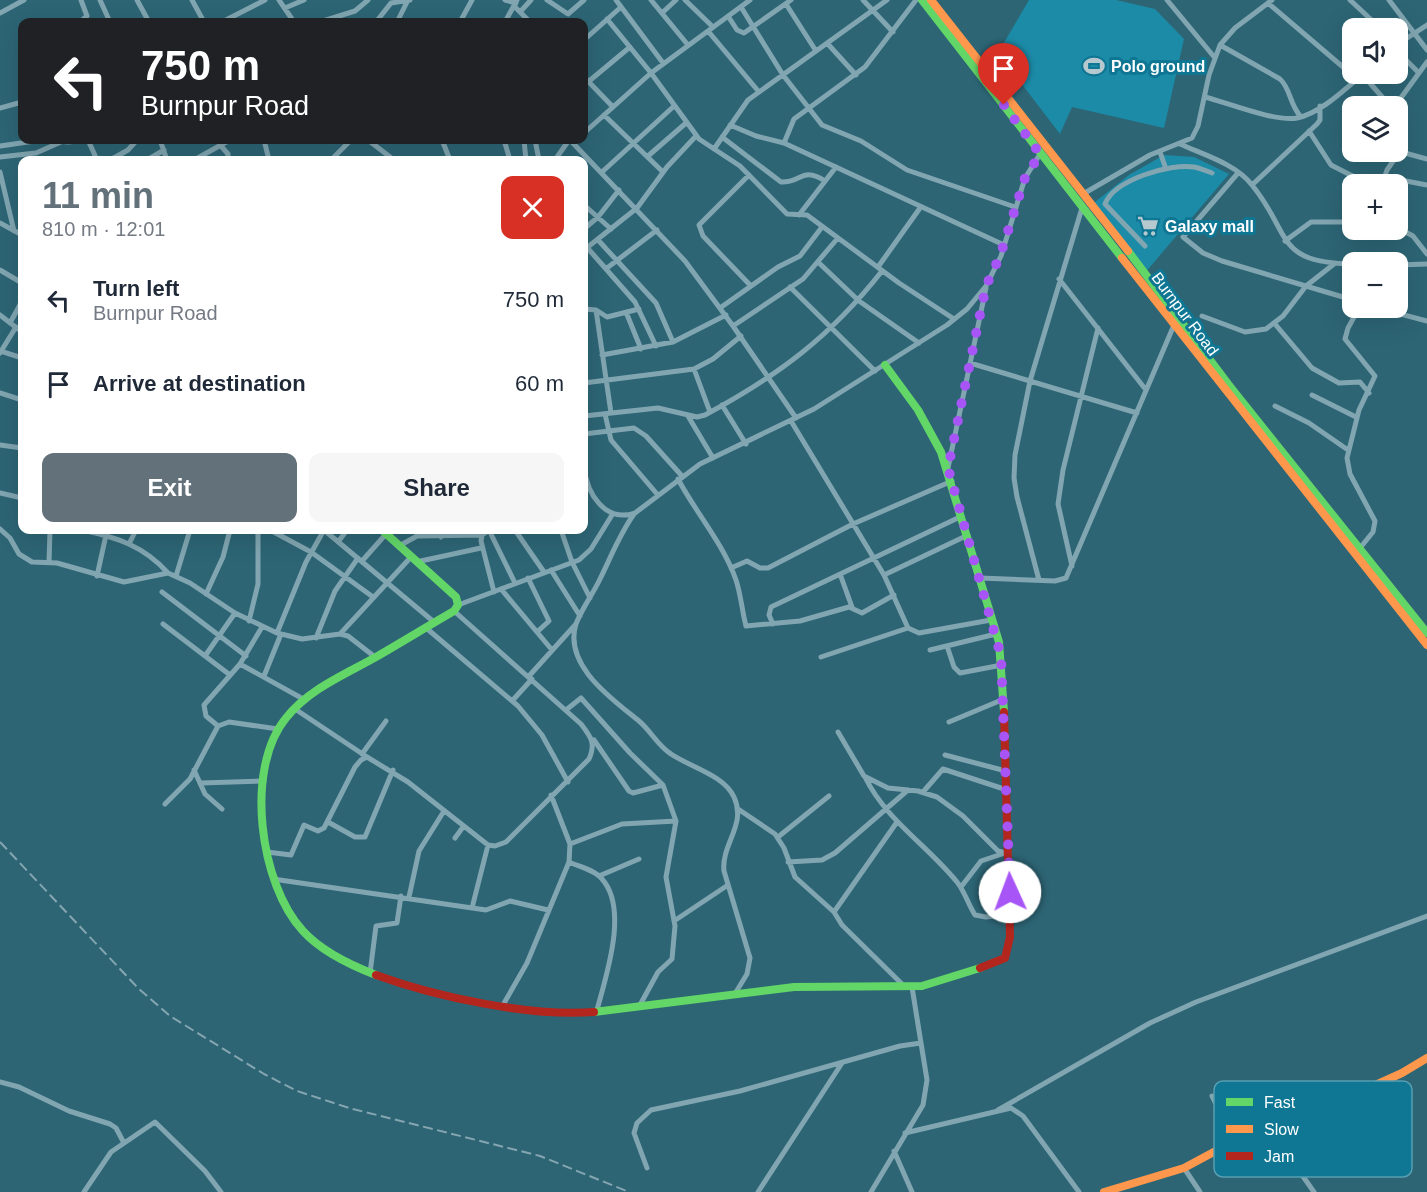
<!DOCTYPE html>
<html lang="en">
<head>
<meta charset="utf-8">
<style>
  body { margin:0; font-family:Helvetica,sans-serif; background:#f6f6f7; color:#1f2937; height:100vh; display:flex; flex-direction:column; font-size:22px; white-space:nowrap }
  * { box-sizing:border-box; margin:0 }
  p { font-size:20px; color:#747a83 }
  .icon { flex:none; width:33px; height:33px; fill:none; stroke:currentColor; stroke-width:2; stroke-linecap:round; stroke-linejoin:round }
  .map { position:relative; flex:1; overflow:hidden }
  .sheet { position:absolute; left:18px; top:156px; width:570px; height:378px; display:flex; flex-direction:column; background:#fff; border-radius:12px; box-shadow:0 6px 24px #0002 }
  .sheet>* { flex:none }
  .hud { position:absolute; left:18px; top:18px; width:570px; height:126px; border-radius:12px; box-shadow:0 6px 24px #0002; background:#202124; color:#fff; overflow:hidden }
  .buttons { position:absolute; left:1342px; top:18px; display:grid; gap:12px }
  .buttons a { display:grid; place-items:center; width:66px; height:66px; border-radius:12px; background:#fff; box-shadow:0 6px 24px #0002; font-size:30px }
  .pin { position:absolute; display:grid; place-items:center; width:51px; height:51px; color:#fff; margin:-62px -26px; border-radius:50% 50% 50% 0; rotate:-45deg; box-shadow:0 0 6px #0007 }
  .pin .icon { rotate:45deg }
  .me { position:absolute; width:66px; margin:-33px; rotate:358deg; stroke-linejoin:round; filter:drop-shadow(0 0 4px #0008) }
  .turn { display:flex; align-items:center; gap:21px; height:126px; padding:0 24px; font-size:27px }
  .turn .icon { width:78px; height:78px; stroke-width:2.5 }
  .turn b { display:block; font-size:42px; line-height:51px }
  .round { display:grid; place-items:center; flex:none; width:63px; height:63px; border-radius:12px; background:#f6f6f7 }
  .overview { display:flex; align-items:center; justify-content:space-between; height:102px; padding:0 24px }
  h1 { font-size:36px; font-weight:600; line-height:45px; color:#63717b }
  .button { display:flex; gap:12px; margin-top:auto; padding:12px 24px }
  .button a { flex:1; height:69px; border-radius:12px; background:#63717b; color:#fff; font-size:24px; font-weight:600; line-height:69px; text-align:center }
  .button a+a { background:#f6f6f7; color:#1f2937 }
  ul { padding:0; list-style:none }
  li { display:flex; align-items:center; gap:18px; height:84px; padding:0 24px }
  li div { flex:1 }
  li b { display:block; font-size:22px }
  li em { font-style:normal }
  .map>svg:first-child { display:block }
  .green { fill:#1c8ba7 }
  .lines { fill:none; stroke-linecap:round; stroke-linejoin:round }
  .street { stroke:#81a6b1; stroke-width:5 }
  .fast { stroke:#63d668; stroke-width:8 }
  .slow { stroke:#ff974d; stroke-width:8 }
  .jam { stroke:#b3261e; stroke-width:8 }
  .rail { stroke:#85a6b0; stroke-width:2; stroke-dasharray:10 4.5; stroke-linecap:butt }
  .route { stroke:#a855f7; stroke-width:10; stroke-dasharray:0 18 }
  .labels { text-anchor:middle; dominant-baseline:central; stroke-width:6; stroke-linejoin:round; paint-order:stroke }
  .poi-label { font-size:16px; font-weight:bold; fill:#fff; stroke:#0f7693; text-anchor:start }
  .street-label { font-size:16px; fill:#fff; stroke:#0f7693 }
  .key { fill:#0f7693; stroke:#579fb3; stroke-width:1.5 }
  .key-label { font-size:16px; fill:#fff }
</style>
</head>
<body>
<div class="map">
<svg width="1427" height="1192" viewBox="0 0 1427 1192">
  <rect width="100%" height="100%" fill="#2d6575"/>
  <!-- green -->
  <path class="green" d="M1029,0H1116L1155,9L1184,39L1164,128L1072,107L1060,134L998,53Z
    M1164,155L1194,157L1229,174L1144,274L1090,206L1129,175Z"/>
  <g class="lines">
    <!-- street -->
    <path class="street" d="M100,0L110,22
      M137,0L149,22
      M192,0L204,22
      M279,0L294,22
      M505,0L516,3
      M547,0L568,14L584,0
      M616,0L663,63
      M651,0L688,45
      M685,0L713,27
      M863,0L893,32
      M1167,0L1215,58
      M1350,0L1380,28
      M1389,0L1427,50
      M1268,3L1357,79
      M786,4L816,51
      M515,7L530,22
      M741,7L783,75L822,125L861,141L907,170L1015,207
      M285,8L304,0
      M520,12L531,0
      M0,13L24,0
      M662,13L676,0
      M728,16L737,30L744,33L791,0
      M607,19L651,73L699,139L740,166L787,214L807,215L899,283L954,319
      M80,22L87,16L81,0
      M222,22L265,0
      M320,22L355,11L368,0
      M376,22L391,3L410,0
      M397,22L407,2
      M460,22L472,0
      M505,22L517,0
      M708,31L759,92
      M584,40L621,7
      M827,43L856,75
      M1398,44L1427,25
      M1220,45L1280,79C1291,89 1289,104 1301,117
      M1398,52L1418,72
      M1362,74L1390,106
      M584,77L613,107
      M588,82L630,47
      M1205,97C1228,103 1275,122 1297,118C1321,113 1345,89 1363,74
      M1395,106L1427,62
      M0,108L22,102
      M604,115L663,172
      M730,125L756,136L784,143L1004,245
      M1309,131L1331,165L1368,184
      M584,133L651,73L750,0
      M722,137L781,182C801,183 802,166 825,181
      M48,140L68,142L91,140
      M88,140L97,160
      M160,140L167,160
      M264,140L269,160
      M368,140L394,160
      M442,140L450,160
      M504,140L510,160
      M524,140L526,160
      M535,140L539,160
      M570,140L685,261L733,326L796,418
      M784,143L794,119L865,67L916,0
      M1180,144C1204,155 1236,164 1252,185C1292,234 1274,263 1353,264
      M0,146L42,140
      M221,146L228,154V160
      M714,149L748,100L887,0
      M1160,152L1166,169
      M1369,154L1371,152
      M648,156L686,123
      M0,157L36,153L61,142
      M110,160L128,150L137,140
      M147,160L164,150
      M194,160L230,140
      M331,160L351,140
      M555,160L569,140
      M0,172L14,231
      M602,172L673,107
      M1238,173L1183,237L1203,253L1222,261L1353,300
      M749,175L699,225L703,236L751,286
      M1385,177L1427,185
      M1382,184L1387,170L1398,154L1405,153L1427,159
      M1252,185L1317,124L1320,120V106
      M1083,194L1150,155L1192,138L1198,126L1209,75L1220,45L1235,28L1272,0
      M584,205L611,229
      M799,215L836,167
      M0,223L22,235
      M1398,228L1413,236L1427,254
      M584,229L598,217L619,190
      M598,240L656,303L673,342
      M1285,241L1311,222H1353
      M584,244L635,302L656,346
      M1145,246L1105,204C1114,180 1170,163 1194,167C1200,168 1206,171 1212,173
      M584,250L637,208L667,167L696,136
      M818,262L859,301L919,343
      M1398,265L1427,264
      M878,267L920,208
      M607,268L657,230
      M0,270L22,283
      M1059,279L1146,390
      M790,287L875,371
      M720,308L778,267L800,256L822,227
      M1359,308L1348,328L1345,339L1375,376L1359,410L1347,458L1350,474L1375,521L1373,532L1360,548
      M1378,308L1427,321
      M584,309L596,310L607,317L639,309
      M596,310L611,413
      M626,312L641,349
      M0,315L22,332
      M1202,316L1245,332L1266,329L1283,316L1306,286L1334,264
      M10,323L22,301
      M1275,324L1312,368L1339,383L1360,382L1369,393
      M733,326L803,279L837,239
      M0,351L22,358
      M0,353L16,327
      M602,355L673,342L726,315
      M970,363L1137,413
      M694,369L710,412
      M584,383L694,369L713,359L741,336
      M0,393L22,400
      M1312,395L1356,417
      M722,405L746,444
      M1275,406L1309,423L1348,450
      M605,414L611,440L657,494
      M584,416L658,408L697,417L705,415C779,375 830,337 882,271
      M688,416L713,458
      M791,421L884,575L908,628L919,633L991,620
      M584,434L634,428L646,436L682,476
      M0,445L22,448
      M584,467C587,494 605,523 635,513L700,464L814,409L947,325L967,309L986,286L1001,256L1025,178L1040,154
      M948,468L986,288
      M678,479C696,513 723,543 736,580C741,595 742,611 746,626L800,621L849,607L862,613L894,595
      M0,493L22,498
      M634,514C619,535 611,557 600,579C593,594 582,608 576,624C563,665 612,699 639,721C651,731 658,746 671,754C690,767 724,775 734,797C747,825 721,844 724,871L750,958L747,974L736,992
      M0,529L10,538L19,554L32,562L57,563L124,582L168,573L190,583L235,613L277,633L302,639L340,634L348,636L375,657
      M82,530C116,537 144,546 168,573
      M270,530L311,552L373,597
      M324,530L434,622
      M489,530L515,583
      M490,530L482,535L481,541L494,592
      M515,530L544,572
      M561,530L572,562L590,598
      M417,536L424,530
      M441,537L452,530
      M338,542L347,530
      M129,544L136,530
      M399,546L417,536L482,535
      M362,561L386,534
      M49,562L50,530
      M416,562L481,548
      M1072,566L1058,504L1063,470L1098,328
      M731,568L747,561L760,568H768L853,524L952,481
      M551,570L580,616
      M840,574L852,607
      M884,575L968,535
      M97,576L106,535
      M176,576L190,530
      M528,578L549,621L537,632
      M980,578L1055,581L1066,578L1174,325
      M1039,580L1017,497L1014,478L1015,455L1030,381L1082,208
      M501,589L552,650
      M162,592L246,656
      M206,594L223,557L230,530
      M458,605L579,560L591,549L612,515
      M249,621L258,584V530
      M163,624L230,675
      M773,624L769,615L771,607L962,516
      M425,627L518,706L542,735L568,782
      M277,633L306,562L324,530
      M340,634L411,557
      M316,638L335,591L358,558
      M947,646L954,667L960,673L1002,665
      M930,650L996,634
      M205,656L235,613
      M821,657L908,628
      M240,664L305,700
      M264,676L281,634
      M529,676L576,624
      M512,701L532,679
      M295,709L367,757
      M566,710L581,698L630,753L663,785L676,821L666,877L675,926L672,959L658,972L640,1005
      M949,722L1004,699
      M218,726L206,716L204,705L240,664L262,627
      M838,732L864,776L888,788L918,791L937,797L963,816L998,851L1009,854
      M594,740L629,791L633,793L663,785
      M362,754L386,721
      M945,755L1006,771
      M194,770L205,794L222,809
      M865,777C886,820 927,845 957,882C965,892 968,904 975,915L986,917L1011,914
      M201,783L264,781
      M923,792L943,769L1007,790
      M165,804L190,779L218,726L229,722L278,729
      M738,809L775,834L784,848L795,877L834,912L842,925L904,986
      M328,822L355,837H365L393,770
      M778,837L829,796
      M455,838L463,827
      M570,844L622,824L676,821
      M267,852L291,855L304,825L318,831L324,828L355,767L361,760L367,757L408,782L488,845L495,846L506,842L589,759C596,743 591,737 581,724L454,611
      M569,862C580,867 595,870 602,879C629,909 606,976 597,1010
      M788,862L822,860L835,853L908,790
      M599,876L639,859
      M273,879L486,910L510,901L548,910
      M961,887L981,861L1002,854
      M409,897L419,851L444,811
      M472,908L488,845
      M834,912L897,822
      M674,921L728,885
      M370,973L376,926L397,923L401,896
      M912,987L921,1043
      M503,1005L527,963L569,862L570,844L551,795
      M0,1082L19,1087L69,1111L110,1124L116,1128L124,1143
      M1212,1096L1234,1141
      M998,1110L1150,1023L1196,1002L1427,916
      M1276,1126L1290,1158L1314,1192
      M905,1133L1011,1108L1023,1116L1079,1192
      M894,1151L912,1192
      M647,1168L634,1133L637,1123L651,1110L740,1091L900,1046L921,1043L927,1080L923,1105L871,1192
      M1184,1168L1200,1192
      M84,1192L111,1152L155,1122L205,1171L221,1192
      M758,1192L842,1063"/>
    <!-- fast -->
    <path class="fast" d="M922,0L1122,258
      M1128,251L1228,384L1427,633
      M885,365L918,410L941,452L999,642L1004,712
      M376,975C350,965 322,952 303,931C260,885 244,769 286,718C309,689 344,675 376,657C402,642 428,626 454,611L458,605L456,597L382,530
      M594,1012L794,987L922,986L980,968"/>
    <!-- slow -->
    <path class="slow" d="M931,0L1128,251
      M1122,258L1427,645
      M1104,1192L1184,1168L1238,1139L1309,1115L1402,1073L1427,1058"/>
    <!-- jam -->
    <path class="jam" d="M980,968L1005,958L1010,937L1004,712
      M376,975C436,997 531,1017 594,1012"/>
    <!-- rail -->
    <path class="rail" d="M0,842L138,988L170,1016L264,1074L297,1091L349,1108L540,1156L629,1192"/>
  </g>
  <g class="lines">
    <!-- route -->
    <path class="route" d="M1004,105L1040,154L1025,178L1000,256L986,286L948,468L1001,656L1010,892"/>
  </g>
  <!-- icons -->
  <defs>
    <symbol id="stadium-bare" viewBox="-9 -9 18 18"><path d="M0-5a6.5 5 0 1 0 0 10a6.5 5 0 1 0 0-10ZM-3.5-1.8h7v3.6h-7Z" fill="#b6c9cf" stroke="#0f7693" stroke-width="2.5" paint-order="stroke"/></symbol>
    <symbol id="supermarket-bare" viewBox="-9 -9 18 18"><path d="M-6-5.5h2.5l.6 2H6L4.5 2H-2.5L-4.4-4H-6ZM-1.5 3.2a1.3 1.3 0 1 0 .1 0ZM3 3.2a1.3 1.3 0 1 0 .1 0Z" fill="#b6c9cf" stroke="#0f7693" stroke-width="2.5" paint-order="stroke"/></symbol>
  </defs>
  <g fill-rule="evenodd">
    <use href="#stadium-bare" x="1079" y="51" width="30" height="30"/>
    <use href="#supermarket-bare" x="1133" y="211" width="30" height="30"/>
  </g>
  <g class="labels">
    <!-- poi labels -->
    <g class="poi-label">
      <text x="1111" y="66">Polo ground</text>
      <text x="1165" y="226">Galaxy mall</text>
    </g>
    <!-- street labels -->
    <g class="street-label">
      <text transform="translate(1185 314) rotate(53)">Burnpur Road</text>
    </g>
  </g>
  <!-- legend -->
  <rect x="1214" y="1081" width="198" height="96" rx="9" class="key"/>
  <rect x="1226" y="1098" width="27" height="8" fill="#63d668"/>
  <rect x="1226" y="1125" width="27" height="8" fill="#ff974d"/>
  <rect x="1226" y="1152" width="27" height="8" fill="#b3261e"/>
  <g class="key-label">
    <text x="1264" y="1108">Fast</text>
    <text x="1264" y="1135">Slow</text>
    <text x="1264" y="1162">Jam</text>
  </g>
</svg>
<div class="buttons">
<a><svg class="icon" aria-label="sound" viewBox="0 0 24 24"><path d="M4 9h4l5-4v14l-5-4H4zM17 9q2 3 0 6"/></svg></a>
<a><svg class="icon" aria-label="layers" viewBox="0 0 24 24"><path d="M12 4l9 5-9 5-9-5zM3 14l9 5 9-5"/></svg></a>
<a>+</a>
<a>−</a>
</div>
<div class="pin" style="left:1004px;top:105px;background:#d93025"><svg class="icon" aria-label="arrive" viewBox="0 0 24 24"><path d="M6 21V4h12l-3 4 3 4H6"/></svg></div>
<svg class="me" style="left:1010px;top:892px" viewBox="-20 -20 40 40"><circle r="19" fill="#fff"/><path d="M0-13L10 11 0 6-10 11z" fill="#a855f7"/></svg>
<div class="hud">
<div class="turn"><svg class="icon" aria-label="left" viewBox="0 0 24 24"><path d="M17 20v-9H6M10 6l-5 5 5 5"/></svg><div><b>750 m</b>Burnpur Road</div></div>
</div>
<section class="sheet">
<div class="overview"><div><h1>11 min</h1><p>810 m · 12:01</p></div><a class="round" style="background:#d93025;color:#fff"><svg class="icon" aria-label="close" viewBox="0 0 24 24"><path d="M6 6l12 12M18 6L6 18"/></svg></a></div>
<ul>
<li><svg class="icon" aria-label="left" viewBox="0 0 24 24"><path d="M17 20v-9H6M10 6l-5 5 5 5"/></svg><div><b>Turn left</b><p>Burnpur Road</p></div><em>750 m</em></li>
<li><svg class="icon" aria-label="arrive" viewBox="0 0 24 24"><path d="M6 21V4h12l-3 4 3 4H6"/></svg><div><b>Arrive at destination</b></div><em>60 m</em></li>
</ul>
<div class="button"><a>Exit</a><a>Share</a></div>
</section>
</div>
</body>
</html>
